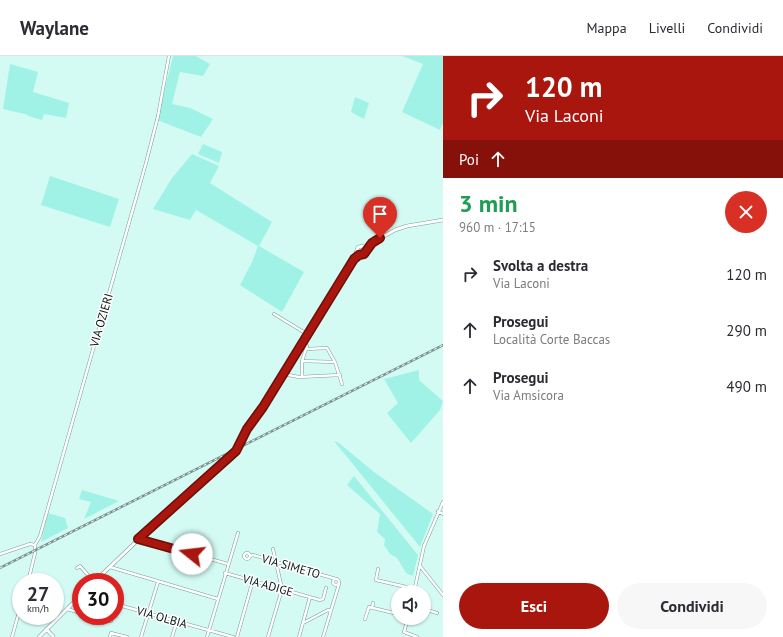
<!DOCTYPE html>
<html lang="it">
<head>
<meta charset="utf-8">
<style>
  body { margin:0; font-family:"PT Sans",sans-serif; background:#f7f7f7; color:#2b2b33; height:100vh; display:flex; flex-direction:column; font-size:15px; white-space:nowrap }
  * { box-sizing:border-box; margin:0 }
  p { font-size:13px; color:#7c7c81 }
  .icon { flex:none; width:22px; height:22px; fill:none; stroke:currentColor; stroke-width:2; stroke-linecap:round; stroke-linejoin:round }
  .map { position:relative; flex:1; overflow:hidden }
  .sheet { display:flex; flex-direction:column; background:#fff; width:340px }
  .sheet>* { flex:none }
  .top-card { background:#a8160d; color:#fff; overflow:hidden }
  .controls { position:absolute; left:391px; top:529px; display:grid; gap:8px }
  .controls a { display:grid; place-items:center; width:40px; height:40px; border-radius:50%; background:#fff; box-shadow:0 1px 3px #0004; font-size:20px }
  .speed { position:absolute; left:12px; top:517px; display:flex; gap:8px; font-size:20px; font-weight:700; text-align:center }
  .speed>* { display:grid; place-content:center; width:52px; height:52px; border-radius:50%; background:#fff; box-shadow:0 1px 3px #0004; line-height:1 }
  .speed small { font-size:10px; font-weight:400 }
  .speed .limit { border:6px solid #d22; background:#fff; color:#111 }
  .pin { position:absolute; display:grid; place-items:center; width:34px; height:34px; color:#fff; margin:-41px -17px; border-radius:50% 50% 50% 0; rotate:-45deg; box-shadow:0 0 4px #0007 }
  .pin .icon { rotate:45deg }
  .me { position:absolute; width:44px; margin:-22px; rotate:286deg; stroke-linejoin:round; filter:drop-shadow(0 0 3px #0008) }
  .turn { display:flex; align-items:center; gap:14px; height:84px; padding:0 16px; font-size:18px }
  .turn .icon { width:52px; height:52px; stroke-width:2.5 }
  .turn b { display:block; font-size:28px; line-height:34px }
  .then { display:flex; align-items:center; height:38px; padding:0 16px; background:#0003; gap:8px; font-size:15px }
  .round { display:grid; place-items:center; flex:none; width:42px; height:42px; border-radius:21px; background:#f7f7f7 }
  .headline { display:flex; align-items:center; justify-content:space-between; height:68px; padding:0 16px }
  h1 { font-size:24px; font-weight:600; line-height:30px; color:#1e9e55 }
  .button { display:flex; gap:8px; margin-top:auto; padding:8px 16px }
  .button a { flex:1; height:46px; border-radius:24px; background:#a8160d; color:#fff; font-size:16px; font-weight:600; line-height:46px; text-align:center }
  .button a+a { background:#f7f7f7; color:#2b2b33 }
  ul { padding:0; list-style:none }
  li { display:flex; align-items:center; gap:12px; height:56px; padding:0 16px }
  li div { flex:1 }
  li b { display:block; font-size:15px }
  li em { font-style:normal }
  header { display:flex; align-items:center; gap:24px; box-sizing:border-box; height:56px; padding:0 20px; background:#fff; border-bottom:1px solid #e1e1e2 }
  header strong { font-size:19px }
  nav { display:flex; gap:22px; margin-inline-start:auto; font-size:14px }
  main { display:flex; flex:1; min-height:0 }
  .map>svg:first-child { display:block }
  .green { fill:#a1f2e6 }
  .lines { fill:none; stroke-linecap:round; stroke-linejoin:round }
  .minor-casing { stroke:#799e98; stroke-width:3.5 }
  .tertiary-casing { stroke:#799e98; stroke-width:4 }
  .minor { stroke:#fff; stroke-width:2.5 }
  .tertiary { stroke:#fff; stroke-width:3 }
  .rail-casing { stroke:#77948f; stroke-width:2.5 }
  .rail { stroke:#fff; stroke-width:1; stroke-dasharray:3; stroke-linecap:butt }
  .route-casing { stroke:#6d0e08; stroke-width:10 }
  .route { stroke:#a8160d; stroke-width:7 }
  .labels { text-anchor:middle; dominant-baseline:central; stroke-width:3; stroke-linejoin:round; paint-order:stroke }
  .street-label { font-size:12px; fill:#081614; stroke:#fff }
</style>
</head>
<body>
<header>
<strong>Waylane</strong>
<nav><a>Mappa</a><a>Livelli</a><a>Condividi</a></nav>
</header>
<main>
<div class="map">
<svg width="443" height="581" viewBox="0 0 443 581">
  <rect width="100%" height="100%" fill="#d3fbf4"/>
  <!-- green -->
  <path class="green" d="M173,0H196L210,8L203,20L180,16L172,48L190,52L213,63L201,81L157,64Z
    M402,0H443V67L440,74L402,56L423,8Z
    M10,8L38,16L33,36L69,47L66,62L44,58L42,64L28,60V59L3,53Z
    M355,41L369,47L364,63L351,56Z
    M203,88L222,96L219,107L198,98Z
    M192,98L219,110L210,127L272,166L259,190L304,216L282,256L240,229L252,206L258,190L196,154L190,164L153,153L172,122Z
    M50,120L119,143L110,171L41,149Z
    M419,314V324L443,345L440,354L411,387L387,357L398,347L384,323Z
    M334,385L339,387L374,416L433,458L420,491Z
    M354,420L418,499L413,520L406,517L397,502L390,498L384,489L385,483L377,476L380,458L347,429Z
    M82,434L119,445L84,463L91,446L79,443Z
    M48,457L65,462L68,472L41,486Z"/>
  <g class="lines">
    <defs>
      <path id="minor" d="M274,258L307,278
        M306,293L327,292L335,306L342,328
        M302,305L335,306
        M283,318L299,321L340,319
        M302,320V305L307,290L303,286
        M438,455L443,458
        M139,483L228,508
        M244 500a3 3 0 1 1 6 0a3 3 0 1 1-6 0Z
        M0,498L30,488L35,489
        M192,498L197,480
        M250,500L253,499L336,523
        M420,510L443,539
        M110,511L218,543
        M77,512L80,510L94,526
        M378,513L376,524L415,533
        M225,517L320,544L323,543L326,532
        M333 526a3 3 0 1 1 6 0a3 3 0 1 1-6 0Z
        M28,526L35,497V489L40,480L146,107L158,60L169,0
        M414,536L424,490L443,446
        M115,548L233,581
        M372,552L373,547
        M67,553L81,557
        M424,553L437,557
        M93,560L111,565
        M408,562L404,576L417,581
        M365,563L369,551L398,558
        M303,567L305,566L328,554L331,555
        M12,581L21,549
        M110,581L111,577L127,581
        M141,581L158,526
        M172,581L177,565
        M207,581L238,477
        M237,581L253,524
        M268,581L282,533L273,493
        M299,581L310,541
        M323,581L339,528"/>
      <path id="tertiary" d="M355,202L359,199L364,198L372,187
        M94,526L139,483L236,395L247,373L263,351L354,203L358,191L364,190L372,187L395,174L407,170L443,164
        M46,573L53,580
        M39,581L81,539"/>
    </defs>
    <!-- minor casing -->
    <use href="#minor" class="minor-casing"/>
    <!-- tertiary casing -->
    <use href="#tertiary" class="tertiary-casing"/>
    <!-- minor -->
    <use href="#minor" class="minor"/>
    <!-- tertiary -->
    <use href="#tertiary" class="tertiary"/>
    <defs>
      <path id="rail" d="M0,512L443,289"/>
    </defs>
    <!-- rail casing -->
    <use href="#rail" class="rail-casing"/>
    <!-- rail -->
    <use href="#rail" class="rail"/>
  </g>
  <g class="lines">
    <defs>
      <path id="route" d="M192,498L138,483L236,395L247,373L263,351L354,203L359,199L364,198L372,187L380,182"/>
    </defs>
    <!-- route casing -->
    <use href="#route" class="route-casing"/>
    <!-- route -->
    <use href="#route" class="route"/>
  </g>
  <g class="labels">
    <!-- street labels -->
    <g class="street-label">
      <text transform="translate(101 264) rotate(-74)">VIA OZIERI</text>
      <text transform="translate(291 510) rotate(16)">VIA SIMETO</text>
      <text transform="translate(268 529) rotate(16)">VIA ADIGE</text>
      <text transform="translate(162 561) rotate(16)">VIA OLBIA</text>
    </g>
  </g>
</svg>
<div class="controls">
<a><svg class="icon" aria-label="sound" viewBox="0 0 24 24"><path d="M4 9h4l5-4v14l-5-4H4zM17 9q2 3 0 6"/></svg></a>
</div>
<div class="speed"><div>27<small>km/h</small></div><div class="limit">30</div></div>
<div class="pin" style="left:380px;top:182px;background:#d93025"><svg class="icon" aria-label="arrive" viewBox="0 0 24 24"><path d="M6 21V4h12l-3 4 3 4H6"/></svg></div>
<svg class="me" style="left:192px;top:498px" viewBox="-20 -20 40 40"><circle r="19" fill="#fff"/><path d="M0-13L10 11 0 6-10 11z" fill="#a8160d"/></svg>
</div>
<section class="sheet">
<div class="top-card">
<div class="turn"><svg class="icon" aria-label="right" viewBox="0 0 24 24"><path d="M7 20v-9h11M14 6l5 5-5 5"/></svg><div><b>120 m</b>Via Laconi</div></div>
<div class="then">Poi<svg class="icon" aria-label="ahead" viewBox="0 0 24 24"><path d="M12 20V5M6 11l6-6 6 6"/></svg></div>
</div>
<div class="headline"><div><h1>3 min</h1><p>960 m · 17:15</p></div><a class="round" style="background:#d93025;color:#fff"><svg class="icon" aria-label="close" viewBox="0 0 24 24"><path d="M6 6l12 12M18 6L6 18"/></svg></a></div>
<ul>
<li><svg class="icon" aria-label="right" viewBox="0 0 24 24"><path d="M7 20v-9h11M14 6l5 5-5 5"/></svg><div><b>Svolta a destra</b><p>Via Laconi</p></div><em>120 m</em></li>
<li><svg class="icon" aria-label="ahead" viewBox="0 0 24 24"><path d="M12 20V5M6 11l6-6 6 6"/></svg><div><b>Prosegui</b><p>Località Corte Baccas</p></div><em>290 m</em></li>
<li><svg class="icon" aria-label="ahead" viewBox="0 0 24 24"><path d="M12 20V5M6 11l6-6 6 6"/></svg><div><b>Prosegui</b><p>Via Amsicora</p></div><em>490 m</em></li>
</ul>
<div class="button"><a>Esci</a><a>Condividi</a></div>
</section>
</main>
</body>
</html>
